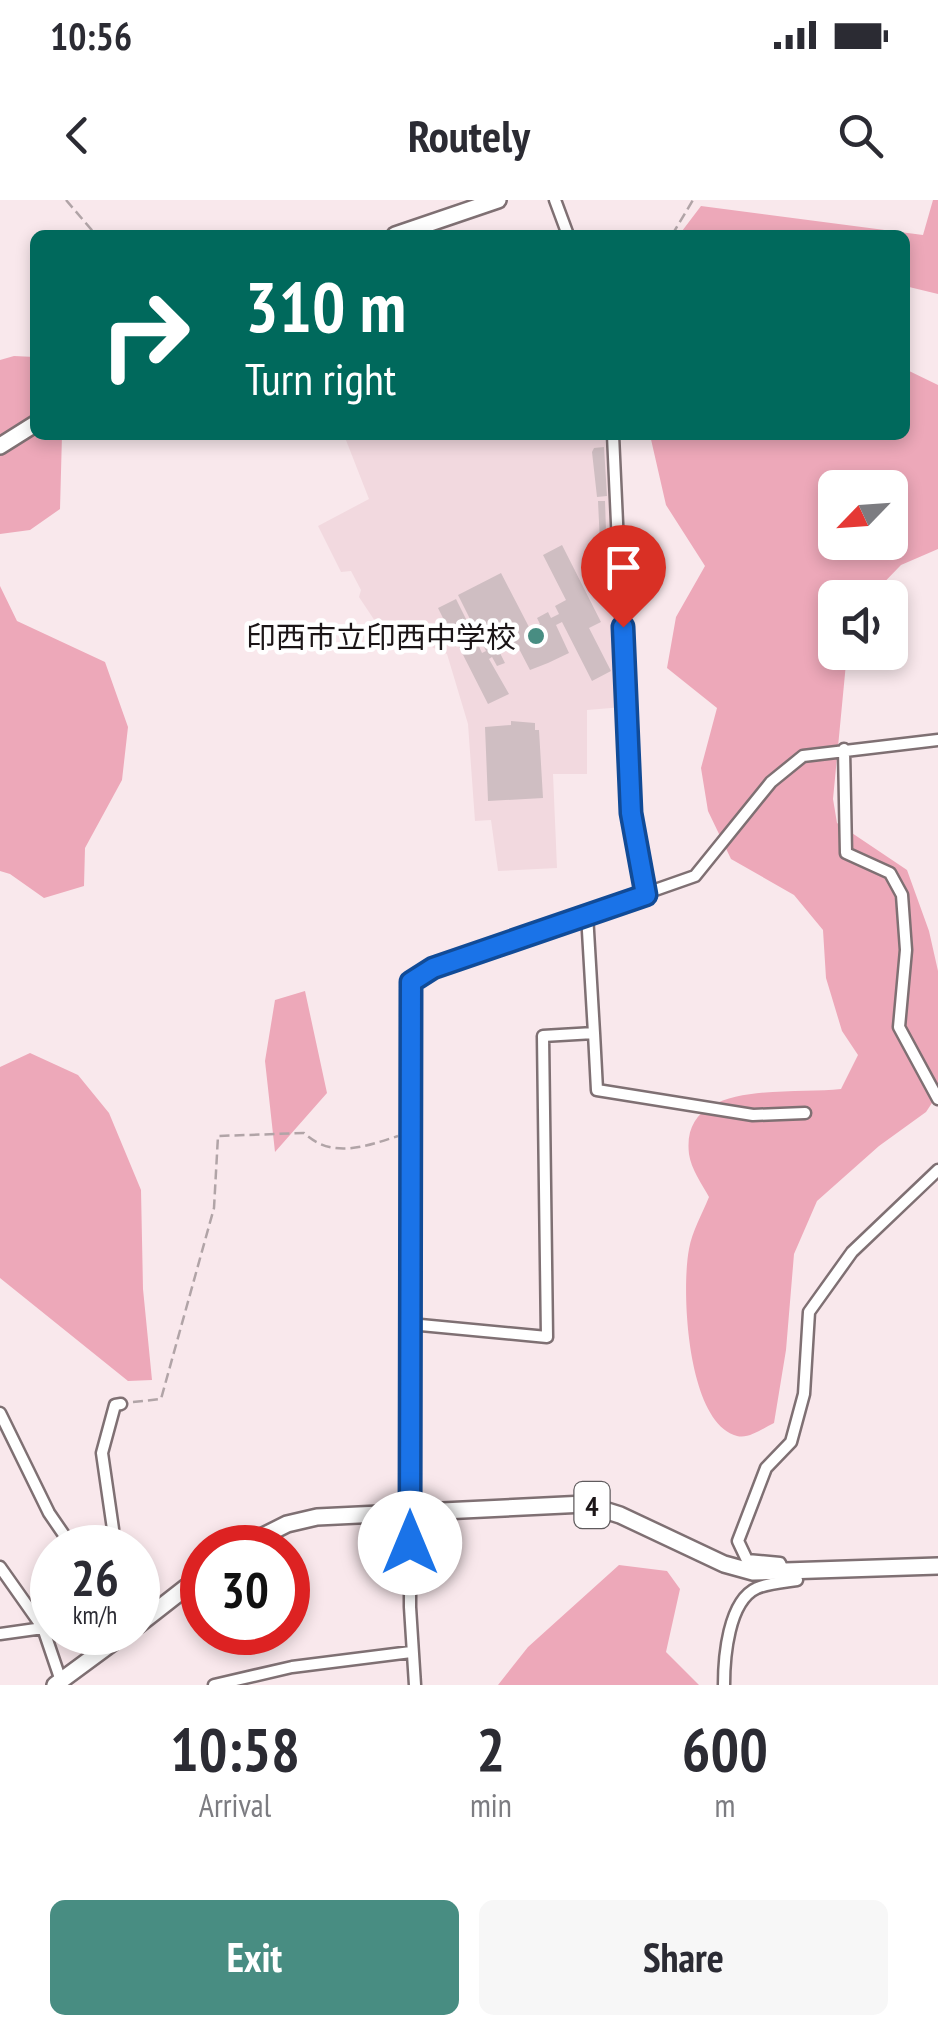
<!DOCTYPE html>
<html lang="en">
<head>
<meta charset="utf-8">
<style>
  body { margin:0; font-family:"PT Sans Narrow","Noto Sans JP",sans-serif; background:#f7f7f7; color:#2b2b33; height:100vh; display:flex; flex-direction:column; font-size:38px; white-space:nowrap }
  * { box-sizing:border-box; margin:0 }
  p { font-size:32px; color:#7c7c81 }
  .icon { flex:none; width:55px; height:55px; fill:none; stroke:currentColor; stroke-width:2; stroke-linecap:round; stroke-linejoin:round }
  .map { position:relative; height:1485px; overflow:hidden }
  .panel { display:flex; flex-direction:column; background:#fff; flex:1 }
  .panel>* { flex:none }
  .hud { position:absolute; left:30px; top:30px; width:880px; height:210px; border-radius:15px; box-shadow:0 5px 15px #0003; background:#00695c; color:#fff; overflow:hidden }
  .needle { width:65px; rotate:245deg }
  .controls { position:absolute; left:818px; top:270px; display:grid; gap:20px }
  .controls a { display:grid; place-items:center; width:90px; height:90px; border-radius:15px; background:#fff; box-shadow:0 5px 15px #0003; font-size:50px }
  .speed { position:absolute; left:30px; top:1325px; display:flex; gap:20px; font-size:50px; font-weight:700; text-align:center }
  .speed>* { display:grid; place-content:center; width:130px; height:130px; border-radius:50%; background:#fff; box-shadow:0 5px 15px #0003; line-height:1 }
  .speed small { font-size:25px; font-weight:400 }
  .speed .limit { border:15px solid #d22; background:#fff; color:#111 }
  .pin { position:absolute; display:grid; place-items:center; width:85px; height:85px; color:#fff; margin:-102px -42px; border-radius:50% 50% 50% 0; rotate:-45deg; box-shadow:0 0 10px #0007 }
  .pin .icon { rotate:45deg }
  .me { position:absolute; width:110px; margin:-55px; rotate:0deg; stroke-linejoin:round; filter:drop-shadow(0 0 8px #0008) }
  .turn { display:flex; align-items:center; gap:35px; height:210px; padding:0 50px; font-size:45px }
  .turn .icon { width:130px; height:130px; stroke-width:2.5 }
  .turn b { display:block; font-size:70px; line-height:85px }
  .eta { display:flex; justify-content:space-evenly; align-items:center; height:170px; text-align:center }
  .eta b { font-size:60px; font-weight:700; line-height:70px }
  .button { display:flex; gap:20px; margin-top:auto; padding:20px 50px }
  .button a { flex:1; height:115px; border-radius:15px; background:#488d82; color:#fff; font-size:40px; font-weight:700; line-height:115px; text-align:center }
  .button a+a { background:#f7f7f7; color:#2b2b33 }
  .status { display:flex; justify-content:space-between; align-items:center; height:70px; padding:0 50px; background:#fff; direction:ltr }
  .status svg { height:28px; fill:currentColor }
  header { display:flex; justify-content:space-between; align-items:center; height:130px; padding:0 50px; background:#fff; font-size:45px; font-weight:700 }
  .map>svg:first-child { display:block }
  .built { fill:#f2d9df }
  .green { fill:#eda8b9; fill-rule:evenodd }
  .building { fill:#cfbec2 }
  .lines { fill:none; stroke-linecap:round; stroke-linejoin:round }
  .street-casing { stroke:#7f7073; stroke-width:15 }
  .primary-casing { stroke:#7f7073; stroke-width:20 }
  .path { stroke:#b1a4a7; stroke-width:2.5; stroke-dasharray:10 5; stroke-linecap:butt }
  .street { stroke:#fff; stroke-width:10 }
  .primary { stroke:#fff; stroke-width:15 }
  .route-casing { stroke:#114b97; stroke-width:25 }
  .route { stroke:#1a73e8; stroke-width:18 }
  .poi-dot { fill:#488d82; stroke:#fff; stroke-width:4 }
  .labels { text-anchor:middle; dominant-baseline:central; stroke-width:9; stroke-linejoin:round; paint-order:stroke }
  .shield { fill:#fff; stroke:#5f5b5d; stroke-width:2.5 }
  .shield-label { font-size:28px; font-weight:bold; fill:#1b1517 }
  .poi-label { font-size:30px; fill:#1b1517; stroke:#fff; text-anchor:end }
</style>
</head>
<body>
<div class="status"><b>10:56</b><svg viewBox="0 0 49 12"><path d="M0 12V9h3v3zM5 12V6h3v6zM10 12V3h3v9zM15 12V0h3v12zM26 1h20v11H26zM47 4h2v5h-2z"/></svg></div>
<header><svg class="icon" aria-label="back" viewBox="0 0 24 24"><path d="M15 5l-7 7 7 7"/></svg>Routely<svg class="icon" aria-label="search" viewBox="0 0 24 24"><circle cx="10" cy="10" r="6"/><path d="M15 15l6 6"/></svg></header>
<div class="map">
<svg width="938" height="1485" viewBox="0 0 938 1485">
  <rect width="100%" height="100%" fill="#f9e8ec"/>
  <!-- built -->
  <path class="built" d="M344,235H605L623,507L587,510V574H553L557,668L498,671L491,620L475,621L468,524L447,454L375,421L359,397L361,390L351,371L341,372L318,326L369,299Z"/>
  <!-- green -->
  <path class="green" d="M933,0H938V94L905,86V35H679L701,6L923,35Z
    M14,156L35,157V235H62L60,309L30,330L0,334V160Z
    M905,169L938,185V349L901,365L870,397L835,398V452L847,453L833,599L837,623L907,670L929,731L938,771V894L926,912L879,946L817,1001L794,1054L786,1150L774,1223C763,1228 750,1239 737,1236C687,1223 681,1091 689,1049C692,1032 702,1014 709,997C702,984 691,969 689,954C680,878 793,895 841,889L858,855L842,831L826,778L823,730L794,695L731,659L708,611L701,568L717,508L667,468L676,417L705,366L666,305L650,235H905ZM835,288H890V342H835Z
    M0,386L17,421L105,462L128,527L122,580L85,648L84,686L44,698L10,674L0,671Z
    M305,791L327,893L275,952L265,861L275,800Z
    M30,853L78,875L109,913L141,990L143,1089L152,1180L128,1181L0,1078V867Z
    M619,1365L667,1371L680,1389L666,1452L699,1485H498L528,1447Z"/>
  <!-- building -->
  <path class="building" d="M604,247L607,296L597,297L592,252L594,248Z
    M598,301H605L606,331H611L613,371H608L609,386H602Z
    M562,345L601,422L589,428L611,471L592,481L562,422L556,425L569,453L548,463L530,470L517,445L500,453L505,463L497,466L492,457L489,459L509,494L488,504L459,447L476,440L482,453L486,451L458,395L501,373L530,429L540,424L537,418L548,412L551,418L559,414L555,406L566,400L543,355Z
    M456,399L470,427L452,436L438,408Z
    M511,521L535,523V530H539L543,598L488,601L485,527L511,525Z"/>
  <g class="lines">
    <defs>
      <path id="street" d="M555,0L568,35
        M613,235L629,586L646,695
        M844,549L846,653L890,673L902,695L906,750L899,827L938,899
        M594,833L597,890L753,915L805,913
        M410,1124L547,1137L543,836L594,833L587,714
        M0,1213L49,1313L73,1348
        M90,1348L113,1329L102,1253L115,1205L121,1204
        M0,1367L43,1428L61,1481
        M0,1434L43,1428L52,1422
        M214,1485L292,1467L411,1452
        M415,1485L410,1407L411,782L433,768L695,676L771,582L803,556L938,540
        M724,1485C724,1458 728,1401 757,1388C769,1383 784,1382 797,1380L784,1372L780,1363L747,1360L738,1341L766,1268L791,1242L804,1194L809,1112L852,1052L938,970"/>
      <path id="primary" d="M395,35L498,0
        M0,246L35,224
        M239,1348L287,1324L317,1317L585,1304L620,1315L724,1364L753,1372L938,1366
        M138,1425L202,1375
        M55,1485L127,1432"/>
    </defs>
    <!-- street casing -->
    <use href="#street" class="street-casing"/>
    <!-- primary casing -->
    <use href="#primary" class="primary-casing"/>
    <!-- path -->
    <path class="path" d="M66,0L96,35
      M672,35L693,0
      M133,1202L161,1199L214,1008L218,936L304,933C332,959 364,947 398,936"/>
    <!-- street -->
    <use href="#street" class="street"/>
    <!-- primary -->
    <use href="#primary" class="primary"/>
  </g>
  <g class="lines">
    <defs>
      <path id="route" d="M410,1343L411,782L433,768L646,695L631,613L623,427"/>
    </defs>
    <!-- route casing -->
    <use href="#route" class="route-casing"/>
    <!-- route -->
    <use href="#route" class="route"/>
  </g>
  <!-- markers -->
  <circle class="poi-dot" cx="536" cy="436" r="10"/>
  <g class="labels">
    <!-- shield labels -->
    <rect class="shield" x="574.5" y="1282" width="35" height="46" rx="8"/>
    <g class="shield-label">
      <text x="592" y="1305">4</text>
    </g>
    <!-- poi labels -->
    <g class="poi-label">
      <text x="516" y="436">印西市立印西中学校</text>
    </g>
  </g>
</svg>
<div class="controls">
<a><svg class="needle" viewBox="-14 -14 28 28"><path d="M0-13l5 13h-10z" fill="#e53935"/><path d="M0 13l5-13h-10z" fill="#7c7c81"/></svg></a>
<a><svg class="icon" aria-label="sound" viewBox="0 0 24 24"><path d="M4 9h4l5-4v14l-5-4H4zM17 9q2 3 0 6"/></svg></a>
</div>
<div class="speed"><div>26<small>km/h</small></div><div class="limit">30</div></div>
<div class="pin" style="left:623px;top:427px;background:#d93025"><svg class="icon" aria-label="arrive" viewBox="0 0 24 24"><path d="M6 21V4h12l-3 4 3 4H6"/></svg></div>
<svg class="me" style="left:410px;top:1343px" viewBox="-20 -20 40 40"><circle r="19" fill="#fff"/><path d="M0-13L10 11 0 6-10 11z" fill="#1a73e8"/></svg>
<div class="hud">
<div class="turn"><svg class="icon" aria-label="right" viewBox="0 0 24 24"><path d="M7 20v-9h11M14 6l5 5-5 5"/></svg><div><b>310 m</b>Turn right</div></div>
</div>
</div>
<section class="panel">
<div class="eta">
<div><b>10:58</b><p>Arrival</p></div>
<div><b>2</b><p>min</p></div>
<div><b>600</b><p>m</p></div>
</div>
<div class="button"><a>Exit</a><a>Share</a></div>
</section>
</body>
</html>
